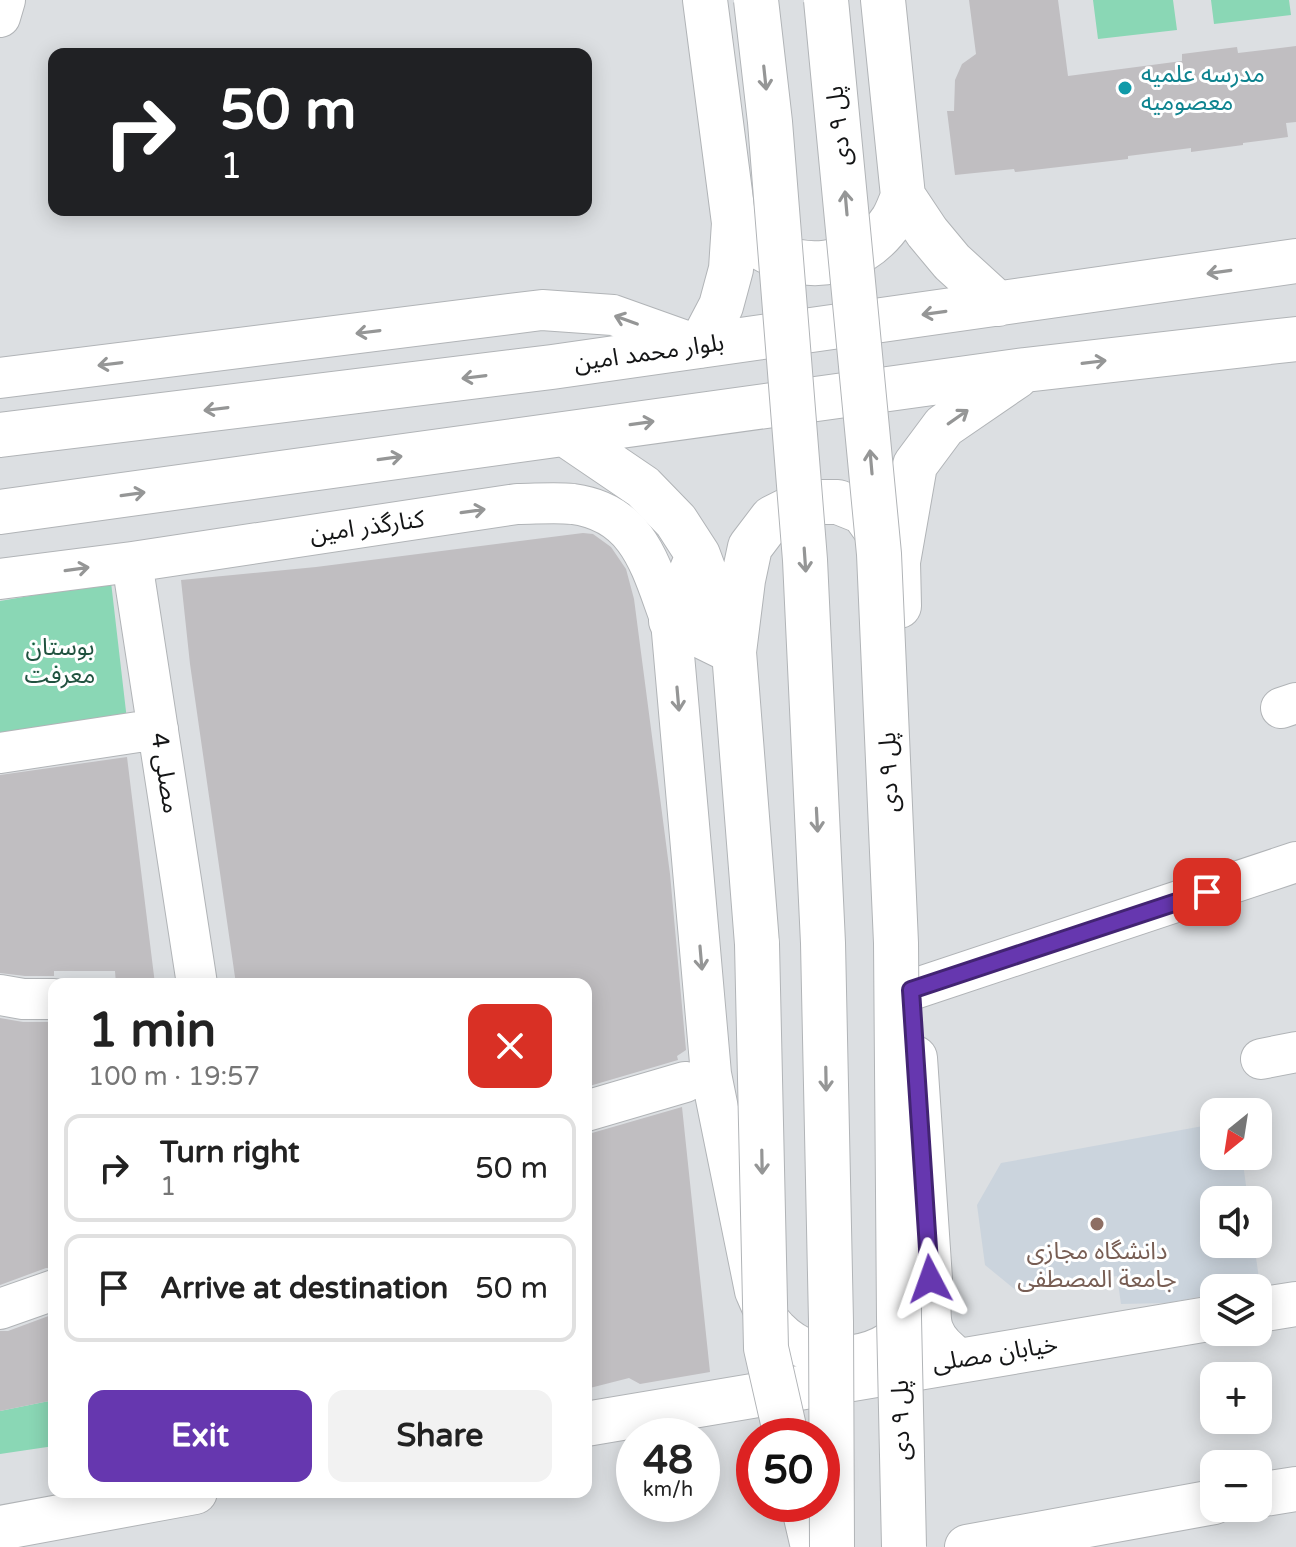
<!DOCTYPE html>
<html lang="en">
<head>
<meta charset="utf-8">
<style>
  body { margin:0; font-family:"Varela Round","Noto Sans Arabic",sans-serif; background:#f2f2f2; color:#222; height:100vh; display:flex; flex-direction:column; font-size:30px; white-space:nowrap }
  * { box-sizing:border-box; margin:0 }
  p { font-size:26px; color:#767676 }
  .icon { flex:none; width:44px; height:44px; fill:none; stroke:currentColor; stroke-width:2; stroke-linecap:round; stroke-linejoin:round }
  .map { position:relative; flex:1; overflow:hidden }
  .panel { position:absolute; left:48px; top:978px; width:544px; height:520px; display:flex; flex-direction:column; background:#fff; border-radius:16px; box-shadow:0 4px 20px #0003 }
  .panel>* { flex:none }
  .guide { position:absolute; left:48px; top:48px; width:544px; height:168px; border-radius:16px; box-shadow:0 4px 20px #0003; background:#202124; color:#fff; overflow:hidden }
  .needle { width:52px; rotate:210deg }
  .controls { position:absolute; left:1200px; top:1098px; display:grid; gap:16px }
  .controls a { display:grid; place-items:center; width:72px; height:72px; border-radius:16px; background:#fff; box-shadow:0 4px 20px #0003; font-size:40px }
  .speed { position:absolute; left:616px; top:1418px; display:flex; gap:16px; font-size:40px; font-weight:700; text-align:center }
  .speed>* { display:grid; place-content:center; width:104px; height:104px; border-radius:50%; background:#fff; box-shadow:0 4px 20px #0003; line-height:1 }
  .speed small { font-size:20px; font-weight:400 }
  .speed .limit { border:12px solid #d22; background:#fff; color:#111 }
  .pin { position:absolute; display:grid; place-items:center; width:68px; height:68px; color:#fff; margin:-34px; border-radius:16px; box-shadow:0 4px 12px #0006 }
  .me { position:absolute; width:88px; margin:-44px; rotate:356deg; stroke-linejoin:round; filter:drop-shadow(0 0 6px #0008) }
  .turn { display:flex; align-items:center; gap:28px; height:168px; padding:0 40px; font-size:36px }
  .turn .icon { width:104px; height:104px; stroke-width:2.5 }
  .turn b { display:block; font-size:56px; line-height:68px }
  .round { display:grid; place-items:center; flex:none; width:84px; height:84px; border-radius:16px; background:#f2f2f2 }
  .overview { display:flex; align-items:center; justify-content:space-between; height:136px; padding:0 40px }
  h1 { font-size:48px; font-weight:700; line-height:60px }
  .cta { display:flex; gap:16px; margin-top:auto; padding:16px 40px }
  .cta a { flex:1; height:92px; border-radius:16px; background:#6637af; color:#fff; font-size:32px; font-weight:700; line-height:92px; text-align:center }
  .cta a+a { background:#f2f2f2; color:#222 }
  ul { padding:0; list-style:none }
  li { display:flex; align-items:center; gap:24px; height:108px; margin:0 16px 12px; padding:0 24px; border:4px solid #e0e0e0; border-radius:16px }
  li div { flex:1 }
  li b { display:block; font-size:30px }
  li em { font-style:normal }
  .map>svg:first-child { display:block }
  .built { fill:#cbd4dd }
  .green { fill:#8ad7b5 }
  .building { fill:#c0bec1 }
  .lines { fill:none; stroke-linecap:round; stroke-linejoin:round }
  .minor-casing { stroke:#b1b4b7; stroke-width:42 }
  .major-casing { stroke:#b1b4b7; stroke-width:46 }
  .minor { stroke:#fff; stroke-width:40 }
  .major { stroke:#fff; stroke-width:44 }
  .major-bridge-casing { stroke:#b1b4b7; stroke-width:46; stroke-linecap:butt }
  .major-bridge { stroke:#fff; stroke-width:44 }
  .oneway { stroke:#959696 }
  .route-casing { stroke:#422472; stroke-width:20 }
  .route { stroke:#6637af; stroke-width:14 }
  .culture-dot { fill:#0f9aa8; stroke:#fff; stroke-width:3 }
  .education-dot { fill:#8d6e63; stroke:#fff; stroke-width:3 }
  .labels { text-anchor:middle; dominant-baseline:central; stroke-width:6; stroke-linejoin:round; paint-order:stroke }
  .culture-label { font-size:24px; fill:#0d838f; stroke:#fff; text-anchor:start }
  .street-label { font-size:24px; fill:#141516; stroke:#fff }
  .park-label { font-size:24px; fill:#20523f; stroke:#fff }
  .education-label { font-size:24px; fill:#785e54; stroke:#fff }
</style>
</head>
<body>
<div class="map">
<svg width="1296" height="1547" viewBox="0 0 1296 1547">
  <rect width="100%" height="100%" fill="#dcdfe2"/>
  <!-- built -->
  <path class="built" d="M1214,1124V1156H1242L1248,1200H1214V1244H1254L1260,1285L1243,1288H1214V1294L1167,1303L1121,1304L1117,1276L1018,1292L985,1265L977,1205L1001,1163Z"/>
  <!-- green -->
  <path class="green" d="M1093,0H1173L1177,30L1098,39Z
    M1211,0H1289L1291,15L1214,24Z
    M111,582L127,720L0,738V601Z
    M54,1400V1446L0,1454V1411Z"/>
  <!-- building -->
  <path class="building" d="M969,0H1058L1068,76L1182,61V54L1237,47L1238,53L1296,46V122L1286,123L1288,137L1243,143V145L1191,152V148L1128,156V159L1015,172L1014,169L955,175L947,111H954L955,80L962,64L976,54Z
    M583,533L593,534L611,547L626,569L634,599L670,874L686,1050L677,1056L678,1060L586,1087V984H236L190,664L181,580L316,567Z
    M127,757L155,984H116L115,971H54V976H25L0,973V775Z
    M0,1018L23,1022H54V1268H46L0,1285Z
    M682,1107L710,1372L640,1384L629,1378L586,1389V1133H592Z
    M54,1314V1400L0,1411V1331H8Z"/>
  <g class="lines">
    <defs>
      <path id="minor" d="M0,17L5,0
        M0,378L542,310L613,315L700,346
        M132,562L197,984
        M0,579L132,562L517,504C535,504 555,502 573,504C640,513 651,568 671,621L711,1074L755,1291C761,1305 766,1318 777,1329C817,1371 890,1363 918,1312
        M1281,708L1296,703
        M0,753L158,729
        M911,990L1296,862
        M0,995L23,999H54
        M1261,1059L1296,1052
        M586,1111L685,1082
        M0,1309L54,1290"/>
      <path id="major" d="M883,0L903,196L927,232L952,262L998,304
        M749,240C797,275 858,272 893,219C897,212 900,204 903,196
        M700,346L721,306L731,269L734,223L705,0
        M565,434L643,487L676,521L698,555L732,646
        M0,435L552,367L1296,261
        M0,512L1025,370L1296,339
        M698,555L671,621L734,652
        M899,606L898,562L915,465L944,426L1017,376
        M757,944L734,652L743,580L750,547L772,518L804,502H838L863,512L892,553
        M915,1058L930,1279C928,1318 922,1335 958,1360
        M1258,1310L1296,1304
        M586,1424L1214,1318
        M1258,1495L1296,1489
        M803,1504L813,1547
        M0,1528L195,1492
        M967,1547L1214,1502"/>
    </defs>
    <!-- minor casing -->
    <use href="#minor" class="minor-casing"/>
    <!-- major casing -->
    <use href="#major" class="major-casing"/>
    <!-- minor -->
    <use href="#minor" class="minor"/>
    <!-- major -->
    <use href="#major" class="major"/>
    <defs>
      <path id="major-bridge" d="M756,0L770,122L805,560L823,943L831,1322L832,1547
        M826,0L879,554L896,943L899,1318L904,1547
        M757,944L766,1348L786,1436"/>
    </defs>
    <!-- major-bridge casing -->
    <use href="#major-bridge" class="major-bridge-casing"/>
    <!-- major-bridge -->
    <use href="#major-bridge" class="major-bridge"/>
  </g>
  <!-- one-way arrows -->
  <defs><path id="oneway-shaft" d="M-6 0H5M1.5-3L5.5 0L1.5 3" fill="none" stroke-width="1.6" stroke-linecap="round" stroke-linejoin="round" transform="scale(2)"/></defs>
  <g class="oneway">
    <use href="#oneway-shaft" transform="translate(765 78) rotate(84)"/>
    <use href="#oneway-shaft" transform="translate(846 203) rotate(-95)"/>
    <use href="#oneway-shaft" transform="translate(1219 272) rotate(172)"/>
    <use href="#oneway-shaft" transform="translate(934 313) rotate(172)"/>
    <use href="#oneway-shaft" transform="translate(626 320) rotate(-160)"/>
    <use href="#oneway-shaft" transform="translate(368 332) rotate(173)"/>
    <use href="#oneway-shaft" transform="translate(1094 362) rotate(-7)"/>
    <use href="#oneway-shaft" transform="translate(110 364) rotate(173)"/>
    <use href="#oneway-shaft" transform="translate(474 377) rotate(173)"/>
    <use href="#oneway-shaft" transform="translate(216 409) rotate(173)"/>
    <use href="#oneway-shaft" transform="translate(958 417) rotate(-35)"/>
    <use href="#oneway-shaft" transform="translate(642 423) rotate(-8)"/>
    <use href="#oneway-shaft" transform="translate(390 458) rotate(-8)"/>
    <use href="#oneway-shaft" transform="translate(871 462) rotate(-95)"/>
    <use href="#oneway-shaft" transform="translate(133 494) rotate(-8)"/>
    <use href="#oneway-shaft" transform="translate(473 511) rotate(-8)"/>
    <use href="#oneway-shaft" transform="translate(805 560) rotate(86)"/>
    <use href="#oneway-shaft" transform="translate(77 569) rotate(-8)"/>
    <use href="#oneway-shaft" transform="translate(678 699) rotate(85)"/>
    <use href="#oneway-shaft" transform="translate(817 820) rotate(87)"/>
    <use href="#oneway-shaft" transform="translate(701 958) rotate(85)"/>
    <use href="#oneway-shaft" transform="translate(826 1079) rotate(89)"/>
    <use href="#oneway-shaft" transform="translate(762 1162) rotate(89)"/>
  </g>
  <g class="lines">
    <defs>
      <path id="route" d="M930,1279L911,990L1207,892"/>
    </defs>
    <!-- route casing -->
    <use href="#route" class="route-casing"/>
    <!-- route -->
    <use href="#route" class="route"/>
  </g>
  <!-- markers -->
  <circle class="culture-dot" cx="1125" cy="88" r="8"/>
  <circle class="education-dot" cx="1097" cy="1224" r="8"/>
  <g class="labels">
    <!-- culture labels -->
    <g class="culture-label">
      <text x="1141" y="74">مدرسه علمیه<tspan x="1141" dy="28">معصومیه</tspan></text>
    </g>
    <!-- street labels -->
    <g class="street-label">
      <text transform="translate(839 126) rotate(-96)">پل ۹ دی</text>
      <text transform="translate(649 353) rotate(-8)">بلوار محمد امین</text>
      <text transform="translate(367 527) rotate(-8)">کنارگذر امین</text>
      <text transform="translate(889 772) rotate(-92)">پل ۹ دی</text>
      <text transform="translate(165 773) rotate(81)">مصلی 4</text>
      <text transform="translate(995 1354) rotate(-9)">خیابان مصلی</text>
      <text transform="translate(901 1420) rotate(-91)">پل ۹ دی</text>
    </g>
    <!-- park labels -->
    <g class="park-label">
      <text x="60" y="647">بوستان<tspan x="60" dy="28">معرفت</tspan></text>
    </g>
    <!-- education labels -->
    <g class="education-label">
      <text x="1097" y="1251">دانشگاه مجازی<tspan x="1097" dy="28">جامعة المصطفی</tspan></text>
    </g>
  </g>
</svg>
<div class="controls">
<a><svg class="needle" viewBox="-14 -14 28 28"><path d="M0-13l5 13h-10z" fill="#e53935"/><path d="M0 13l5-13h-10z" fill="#767676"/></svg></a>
<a><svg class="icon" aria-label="sound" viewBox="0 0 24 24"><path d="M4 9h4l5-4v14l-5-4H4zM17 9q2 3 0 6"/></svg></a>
<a><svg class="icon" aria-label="layers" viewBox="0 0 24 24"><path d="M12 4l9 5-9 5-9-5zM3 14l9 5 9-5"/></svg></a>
<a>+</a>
<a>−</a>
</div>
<div class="speed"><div>48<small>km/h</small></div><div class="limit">50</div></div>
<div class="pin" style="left:1207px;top:892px;background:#d93025"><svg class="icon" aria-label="arrive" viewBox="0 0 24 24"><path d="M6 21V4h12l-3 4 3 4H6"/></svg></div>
<svg class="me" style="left:930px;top:1279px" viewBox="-20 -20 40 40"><path d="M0-17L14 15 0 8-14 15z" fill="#6637af" stroke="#fff" stroke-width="4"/></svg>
<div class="guide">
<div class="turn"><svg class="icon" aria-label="right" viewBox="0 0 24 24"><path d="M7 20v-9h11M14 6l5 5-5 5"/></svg><div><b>50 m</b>1</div></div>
</div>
<section class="panel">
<div class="overview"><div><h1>1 min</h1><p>100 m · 19:57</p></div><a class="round" style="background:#d93025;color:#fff"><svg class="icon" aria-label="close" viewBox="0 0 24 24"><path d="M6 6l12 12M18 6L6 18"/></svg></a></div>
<ul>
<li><svg class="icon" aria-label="right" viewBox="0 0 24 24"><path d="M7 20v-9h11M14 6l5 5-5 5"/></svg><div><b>Turn right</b><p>1</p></div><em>50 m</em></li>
<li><svg class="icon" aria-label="arrive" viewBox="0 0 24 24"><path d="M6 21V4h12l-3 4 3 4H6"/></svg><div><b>Arrive at destination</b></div><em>50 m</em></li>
</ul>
<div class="cta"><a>Exit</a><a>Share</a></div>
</section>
</div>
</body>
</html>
